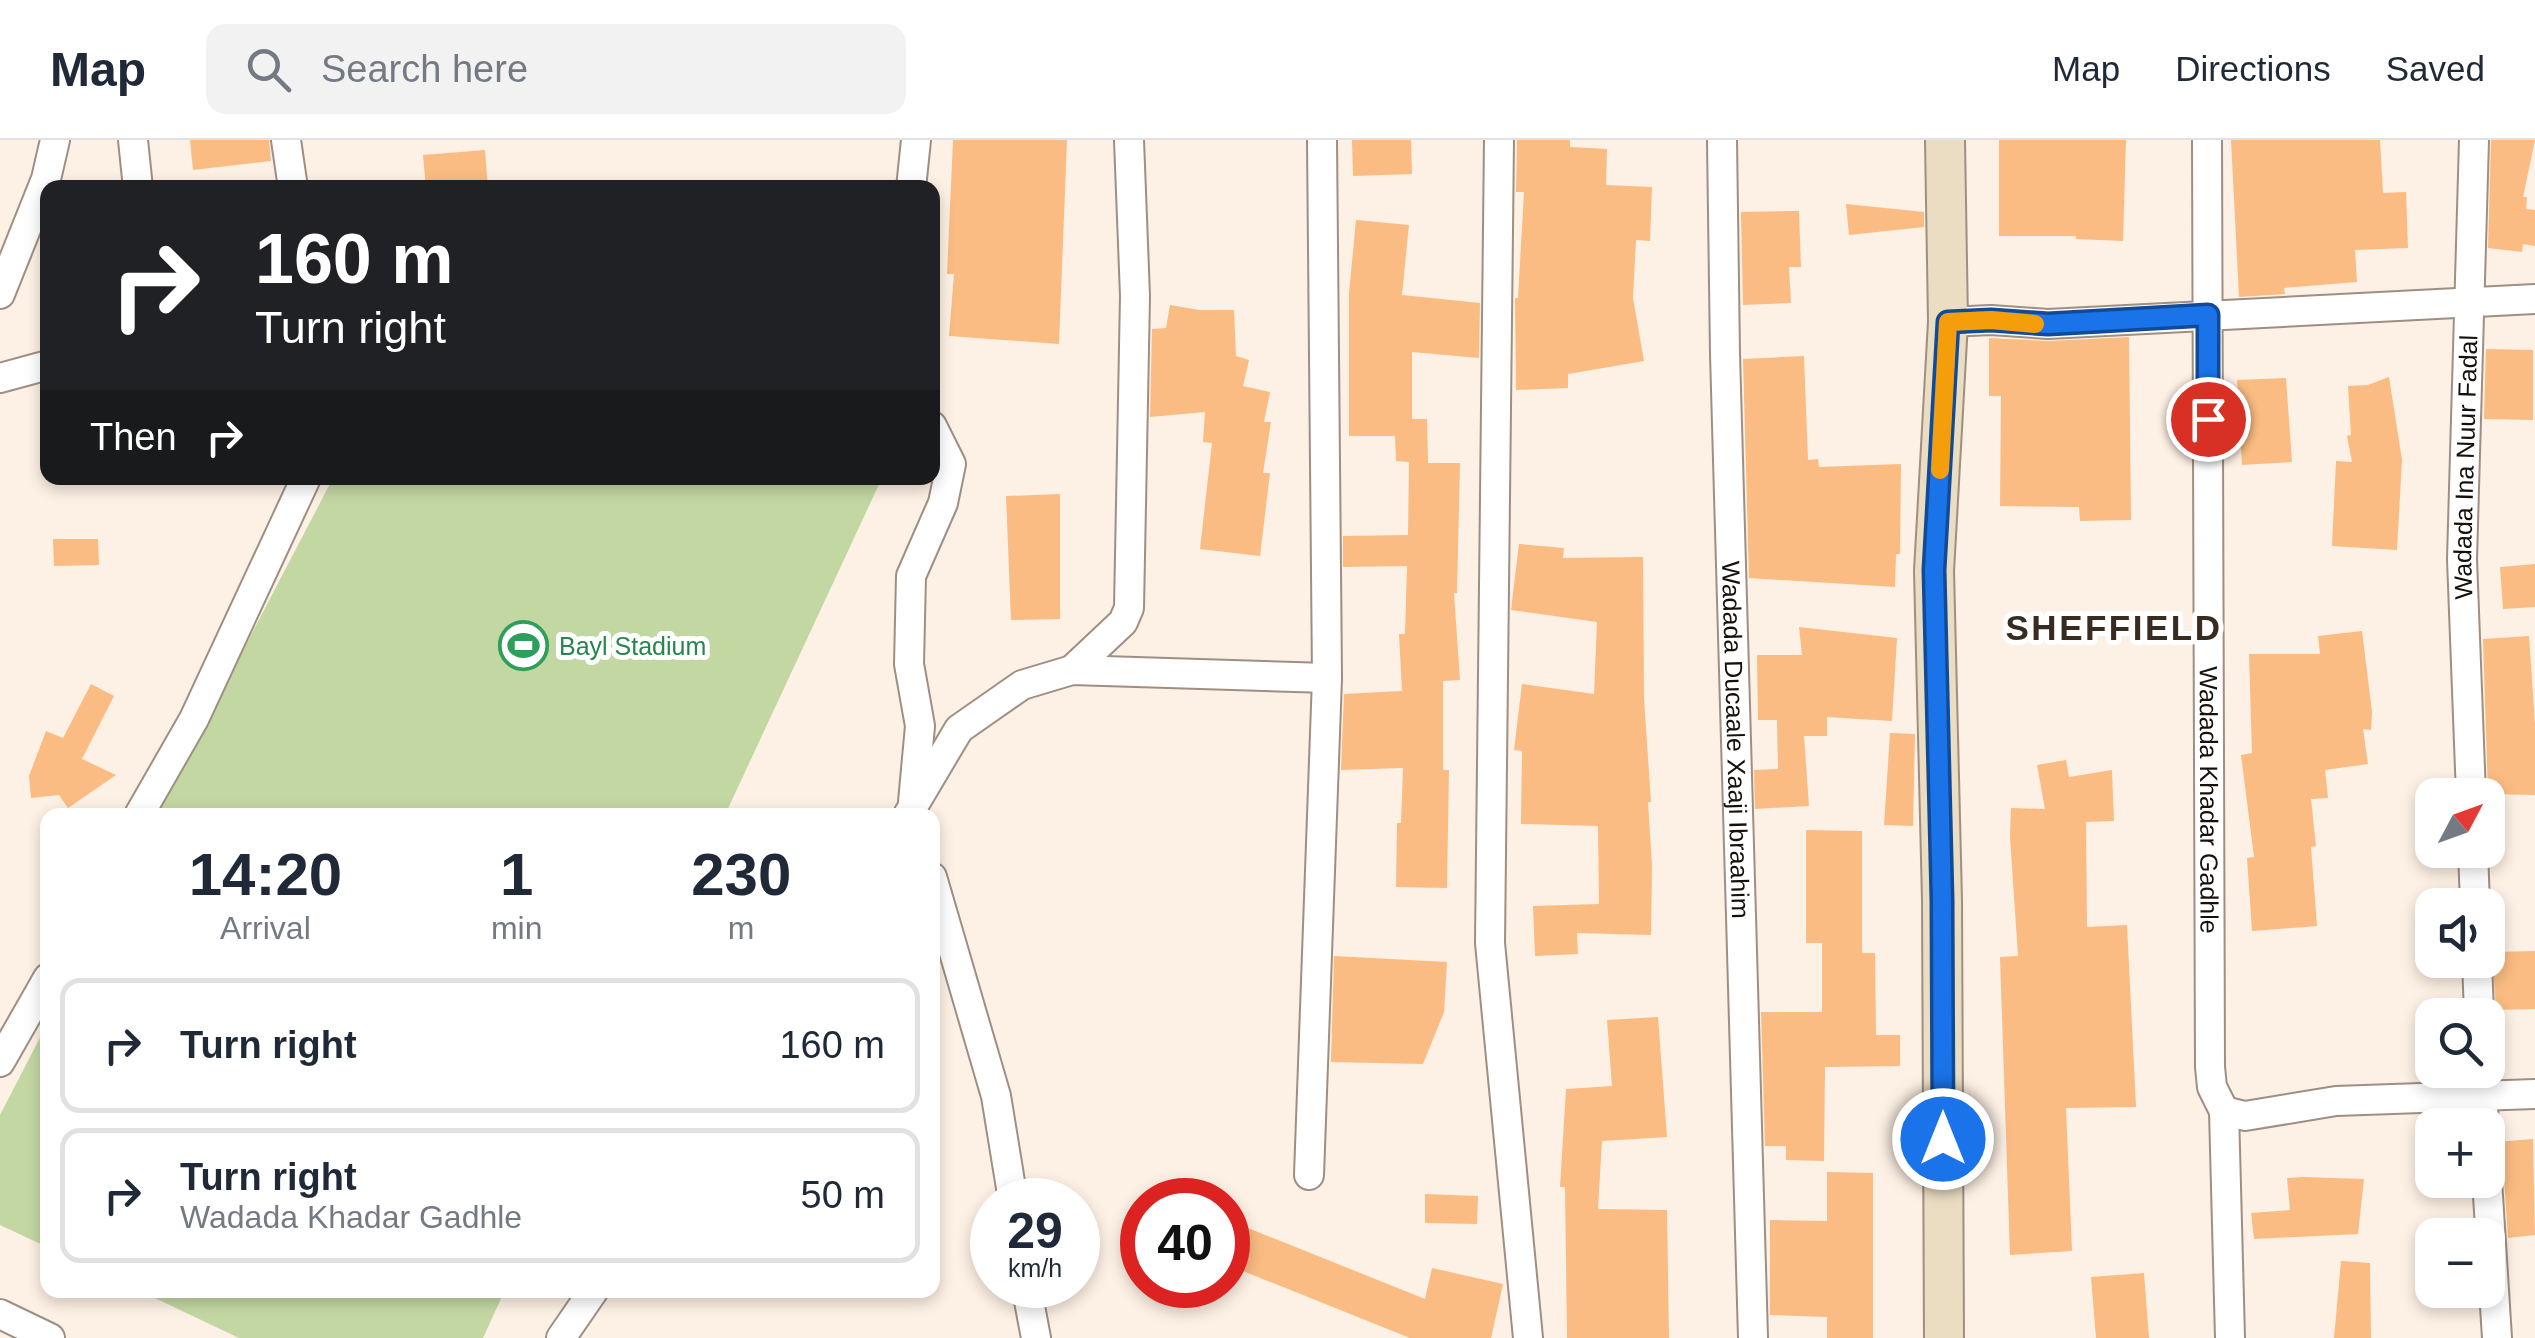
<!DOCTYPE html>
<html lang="en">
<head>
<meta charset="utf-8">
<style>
  body { margin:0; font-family:Arial,sans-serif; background:#f2f2f3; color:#1f2937; height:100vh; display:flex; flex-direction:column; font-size:38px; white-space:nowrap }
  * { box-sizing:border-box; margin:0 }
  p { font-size:32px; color:#747a83 }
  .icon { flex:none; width:55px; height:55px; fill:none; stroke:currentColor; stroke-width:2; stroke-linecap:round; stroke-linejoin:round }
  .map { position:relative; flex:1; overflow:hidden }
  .side { position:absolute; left:40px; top:668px; width:900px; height:490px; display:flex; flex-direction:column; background:#fff; border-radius:20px; box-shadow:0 5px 15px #0003 }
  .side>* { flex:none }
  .top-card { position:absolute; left:40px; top:40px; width:900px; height:305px; border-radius:20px; box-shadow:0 5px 15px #0003; background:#202124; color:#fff; overflow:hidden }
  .needle { width:65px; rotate:49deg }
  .controls { position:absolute; left:2415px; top:638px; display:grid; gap:20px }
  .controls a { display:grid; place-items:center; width:90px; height:90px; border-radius:20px; background:#fff; box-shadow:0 5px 15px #0003; font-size:50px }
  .speed { position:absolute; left:970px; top:1038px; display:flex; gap:20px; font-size:50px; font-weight:700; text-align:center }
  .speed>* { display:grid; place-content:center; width:130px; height:130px; border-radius:50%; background:#fff; box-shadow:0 5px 15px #0003; line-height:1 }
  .speed small { font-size:25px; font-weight:400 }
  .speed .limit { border:15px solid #d22; background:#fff; color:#111 }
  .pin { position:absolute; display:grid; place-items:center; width:85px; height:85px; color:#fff; margin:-42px; border:5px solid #fff; border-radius:50%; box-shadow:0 2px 10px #0007 }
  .me { position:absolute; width:110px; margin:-55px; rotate:0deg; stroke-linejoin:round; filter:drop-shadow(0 0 8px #0008) }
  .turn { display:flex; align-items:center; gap:35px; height:210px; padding:0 50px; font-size:45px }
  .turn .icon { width:130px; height:130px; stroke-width:2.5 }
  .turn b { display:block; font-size:70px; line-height:85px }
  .then { display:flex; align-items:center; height:95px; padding:0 50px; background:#0003; gap:20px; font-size:38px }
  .eta { display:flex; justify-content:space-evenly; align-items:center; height:170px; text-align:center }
  .eta b { font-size:60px; font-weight:600; line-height:70px }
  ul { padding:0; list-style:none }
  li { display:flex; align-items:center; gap:30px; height:135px; margin:0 20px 15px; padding:0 30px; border:5px solid #e0e1e3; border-radius:20px }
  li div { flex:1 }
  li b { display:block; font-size:38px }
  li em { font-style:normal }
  header { display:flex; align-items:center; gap:60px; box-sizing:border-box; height:140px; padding:0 50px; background:#fff; border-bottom:2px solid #e0e1e3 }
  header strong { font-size:48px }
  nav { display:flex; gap:55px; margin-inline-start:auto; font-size:35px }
  .search { width:700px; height:90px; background:#f2f2f3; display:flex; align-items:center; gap:25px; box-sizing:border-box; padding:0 35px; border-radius:20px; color:#747a83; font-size:38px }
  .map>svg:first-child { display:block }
  .green { fill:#c3d7a3 }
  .building { fill:#fabc82 }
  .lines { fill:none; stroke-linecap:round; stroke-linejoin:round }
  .street-casing { stroke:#9f8f82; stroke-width:32 }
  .secondary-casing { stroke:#9f8f82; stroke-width:42 }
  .street { stroke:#fff; stroke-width:28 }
  .secondary { stroke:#ebddc2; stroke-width:38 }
  .route-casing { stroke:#114b97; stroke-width:25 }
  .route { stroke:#1a73e8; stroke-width:18 }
  .slow { stroke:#f59e0b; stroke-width:18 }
  .labels { text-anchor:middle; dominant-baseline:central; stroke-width:10; stroke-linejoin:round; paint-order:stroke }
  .street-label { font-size:25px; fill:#16100b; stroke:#fff }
  .leisure-label { font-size:25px; fill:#27864d; stroke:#fff; text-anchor:start }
  .district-label { font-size:35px; font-weight:bold; letter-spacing:2.5px; fill:#382b20; stroke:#fff }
</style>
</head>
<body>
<header>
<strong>Map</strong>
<div class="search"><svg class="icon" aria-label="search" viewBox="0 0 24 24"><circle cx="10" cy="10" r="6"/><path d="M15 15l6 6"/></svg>Search here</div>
<nav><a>Map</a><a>Directions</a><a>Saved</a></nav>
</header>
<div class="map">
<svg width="2535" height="1198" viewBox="0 0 2535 1198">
  <rect width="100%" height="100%" fill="#fdf0e4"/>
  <!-- green -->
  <path class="green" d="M333,338H882L725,675H157Z
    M47,884V1107L0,1085V975Z
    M138,1150H505L483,1198H239Z"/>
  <!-- building -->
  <path class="building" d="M190,0H269L271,21L193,30Z
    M953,0H1067L1059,204L949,196L954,134H947Z
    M1352,0H1411L1412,34L1353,36Z
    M1517,0H1570V7L1607,9L1606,45L1652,47L1650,101L1636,100L1633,158L1644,221L1568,234V248L1516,250L1515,158H1518L1524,52H1516Z
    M1999,0H2126L2123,101L2076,99V96H1999Z
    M2231,0H2380L2383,53L2406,52L2408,108L2355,110L2357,142L2284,148L2285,154L2239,157Z
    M2491,0H2535L2523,57H2527L2526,69L2535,70V106L2523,104L2522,112L2488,108Z
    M485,10L488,48H426L423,15Z
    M1846,64L1924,72V87L1849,95Z
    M1799,71L1801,127H1789L1791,163L1743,165L1741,72Z
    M1356,80L1409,85L1402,155L1480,163L1479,218L1412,212V279H1427L1428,323H1460L1457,453H1454L1460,540L1443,541V630H1449L1447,748L1396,747L1397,683H1401L1403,628L1341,630L1344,554L1402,551L1399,494H1405L1407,426L1343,427V396L1408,395L1409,322L1396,321L1395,296H1349V153Z
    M1170,165L1199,170H1234L1236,216L1249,220L1243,246L1270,252L1264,282H1271L1263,333H1270L1260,416L1200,409L1212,303L1203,302L1205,272L1150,277L1152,189L1166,188Z
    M2129,197L2131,380L2080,381L2079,367L2000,366L2001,256H1989V198L2049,201Z
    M2486,209L2533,210V280L2484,279Z
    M1804,216L1808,320L1818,319L1819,327L1901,324L1900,414H1896L1895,447L1749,438L1743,219Z
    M2389,237L2402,320L2397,410L2332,406L2336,321L2352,322L2347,296L2351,295L2348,246L2368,245Z
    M2286,238L2292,322L2242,325L2237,240Z
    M1060,354V479L1011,480L1006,356Z
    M53,399H98L99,425L54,426Z
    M1519,404L1564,408L1563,418L1643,417L1644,558L1651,662H1648L1652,726L1651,795L1577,793L1578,814L1535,816L1533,766L1599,764L1598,686L1521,684L1522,611L1514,610L1522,544L1594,554L1597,482L1511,470Z
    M2535,424V467L2503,469L2500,427Z
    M1799,487L1897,498L1892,581L1827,577V596H1804L1809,666L1755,669L1754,630L1778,629L1777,580H1758L1757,515H1802Z
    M2362,491L2372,572L2371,590L2363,589L2368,624L2325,630L2328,658L2311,659L2316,706L2311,707L2317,786L2252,791L2247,718L2254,717L2241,615L2252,613L2249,514H2320L2318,496Z
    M2529,496L2535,584V655L2488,654L2483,499Z
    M91,544L114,556L82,619L116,635L68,668L59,655L31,658L29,636L46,591L63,598Z
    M1890,593L1915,594L1913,686L1884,685Z
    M2066,620L2069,637L2112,630L2114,681L2086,682L2087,787L2127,785L2136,967L2066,968L2072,1111L2010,1115L2000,817L2018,816L2010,697L2011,668L2045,669L2037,625Z
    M1806,690L1862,691V813H1875L1876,895H1900V926L1825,927L1824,1021L1786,1020V1006H1765L1761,872H1822V803H1806Z
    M2535,811V869L2496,870L2492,812Z
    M1334,816L1447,822L1444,872L1423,924L1331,922Z
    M1658,877L1667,997L1602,1001L1598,1069L1667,1070L1669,1198H1567L1565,1047H1560L1566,949L1612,946L1607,880Z
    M2533,999L2535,1095L2508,1098L2504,1039L2498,1027L2496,1002Z
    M1827,1032L1873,1033V1198H1827V1177L1770,1175V1080L1827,1081Z
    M2303,1037L2364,1039L2358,1094L2254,1099L2251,1073L2290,1070L2287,1038Z
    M1425,1054L1478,1056L1477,1084L1425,1083Z
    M1228,1080L1425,1159L1432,1128L1503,1144L1491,1198H1410L1228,1125Z
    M2341,1121L2370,1123L2371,1198H2334Z
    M2144,1133L2149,1198H2096L2091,1137Z"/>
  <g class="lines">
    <defs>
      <g id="street">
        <path d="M133,0L138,48"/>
        <path d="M286,0L293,48"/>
        <path d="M1499,0L1490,803L1528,1198"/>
        <path id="s1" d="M1722,0L1725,214L1753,1198"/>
        <path id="s2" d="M2207,0L2210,927L2212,947L2224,971L2230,1198"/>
        <path d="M911,48L916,0"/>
        <path d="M0,154L46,39L55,0"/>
        <path d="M1948,182L1991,180L2048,184L2535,159"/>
        <path d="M0,238L48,225"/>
        <path d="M1072,530L1123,482L1129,468L1135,156L1129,0"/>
        <path id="s3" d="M2471,655L2462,419L2474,0"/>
        <path d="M913,662L920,586L909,524L911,436L943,363L951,324L932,286"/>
        <path d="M139,675L194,579L306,338"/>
        <path d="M908,675L959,589L1022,545L1072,530L1327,538"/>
        <path d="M2473,710L2475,765"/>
        <path d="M932,737L996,956L1013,1060"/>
        <path d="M2477,820L2479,875"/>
        <path d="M0,922L48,838"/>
        <path d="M2481,930L2484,985"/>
        <path d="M2224,971L2245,976L2336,961L2535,954"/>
        <path d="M1309,1035L1327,538L1322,0"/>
        <path d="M2487,1040L2497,1198"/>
        <path d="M1026,1145L1036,1198"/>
        <path d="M0,1174L50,1198"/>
        <path d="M561,1198L594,1150"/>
      </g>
      <path id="secondary" d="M1944,1198L1942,760L1934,431L1948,182L1945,0"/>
    </defs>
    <!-- street casing -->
    <use href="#street" class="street-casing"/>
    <!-- secondary casing -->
    <use href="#secondary" class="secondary-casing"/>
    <!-- street -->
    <use href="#street" class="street"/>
    <!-- secondary -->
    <use href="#secondary" class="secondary"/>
  </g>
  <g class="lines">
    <defs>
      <path id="route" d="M1943,999L1942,760L1934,430L1948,182L1991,180L2048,184L2208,175V279"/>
    </defs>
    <!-- route casing -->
    <use href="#route" class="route-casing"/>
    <!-- route -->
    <use href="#route" class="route"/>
    <!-- slow -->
    <path class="slow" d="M1940,330L1948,182L1991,180L2035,184"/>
  </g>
  <!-- icons -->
  <defs>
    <symbol id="stadium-ring" viewBox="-11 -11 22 22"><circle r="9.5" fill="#fff" stroke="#2e9e5b" stroke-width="1.5"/><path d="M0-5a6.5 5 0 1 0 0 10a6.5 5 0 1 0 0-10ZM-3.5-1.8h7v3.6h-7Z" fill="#2e9e5b"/></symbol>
  </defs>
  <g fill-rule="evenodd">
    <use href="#stadium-ring" x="496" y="478" width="55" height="55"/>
  </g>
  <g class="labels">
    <!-- street labels -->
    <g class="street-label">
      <text stroke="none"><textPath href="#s3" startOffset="328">Wadada Ina Nuur Fadal</textPath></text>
      <text stroke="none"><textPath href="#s1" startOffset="600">Wadada Ducaale Xaaji Ibraahim</textPath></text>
      <text stroke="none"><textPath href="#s2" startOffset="660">Wadada Khadar Gadhle</textPath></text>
    </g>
    <!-- leisure labels -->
    <g class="leisure-label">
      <text x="559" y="506">Bayl Stadium</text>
    </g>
    <!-- district labels -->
    <g class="district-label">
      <text x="2114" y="487">SHEFFIELD</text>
    </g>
  </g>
</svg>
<div class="controls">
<a><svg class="needle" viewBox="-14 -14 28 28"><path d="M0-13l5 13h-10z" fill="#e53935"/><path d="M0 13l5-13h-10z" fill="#747a83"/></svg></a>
<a><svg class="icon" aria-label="sound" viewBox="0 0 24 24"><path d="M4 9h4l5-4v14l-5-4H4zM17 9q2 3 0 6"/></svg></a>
<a><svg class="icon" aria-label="search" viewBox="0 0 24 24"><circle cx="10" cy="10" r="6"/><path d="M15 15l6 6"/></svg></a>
<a>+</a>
<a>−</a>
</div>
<div class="speed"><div>29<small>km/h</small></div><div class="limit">40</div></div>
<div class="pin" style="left:2208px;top:279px;background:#d93025"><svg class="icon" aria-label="arrive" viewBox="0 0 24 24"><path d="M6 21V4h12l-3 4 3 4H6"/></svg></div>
<svg class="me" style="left:1943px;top:999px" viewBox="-20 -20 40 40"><circle r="17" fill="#1a73e8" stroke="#fff" stroke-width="3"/><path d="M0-11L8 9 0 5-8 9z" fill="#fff"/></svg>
<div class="top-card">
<div class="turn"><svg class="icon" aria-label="right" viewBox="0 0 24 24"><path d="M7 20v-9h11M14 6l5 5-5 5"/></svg><div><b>160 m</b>Turn right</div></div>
<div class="then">Then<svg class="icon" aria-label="right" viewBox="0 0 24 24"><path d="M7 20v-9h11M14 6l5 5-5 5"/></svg></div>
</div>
<section class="side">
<div class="eta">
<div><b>14:20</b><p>Arrival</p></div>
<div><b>1</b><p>min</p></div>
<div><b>230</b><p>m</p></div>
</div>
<ul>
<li><svg class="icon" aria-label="right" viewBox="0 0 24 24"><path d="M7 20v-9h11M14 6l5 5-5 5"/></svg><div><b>Turn right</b></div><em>160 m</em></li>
<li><svg class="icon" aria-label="right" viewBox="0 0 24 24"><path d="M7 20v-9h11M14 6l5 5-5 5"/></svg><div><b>Turn right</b><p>Wadada Khadar Gadhle</p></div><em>50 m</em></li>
</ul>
</section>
</div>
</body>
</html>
